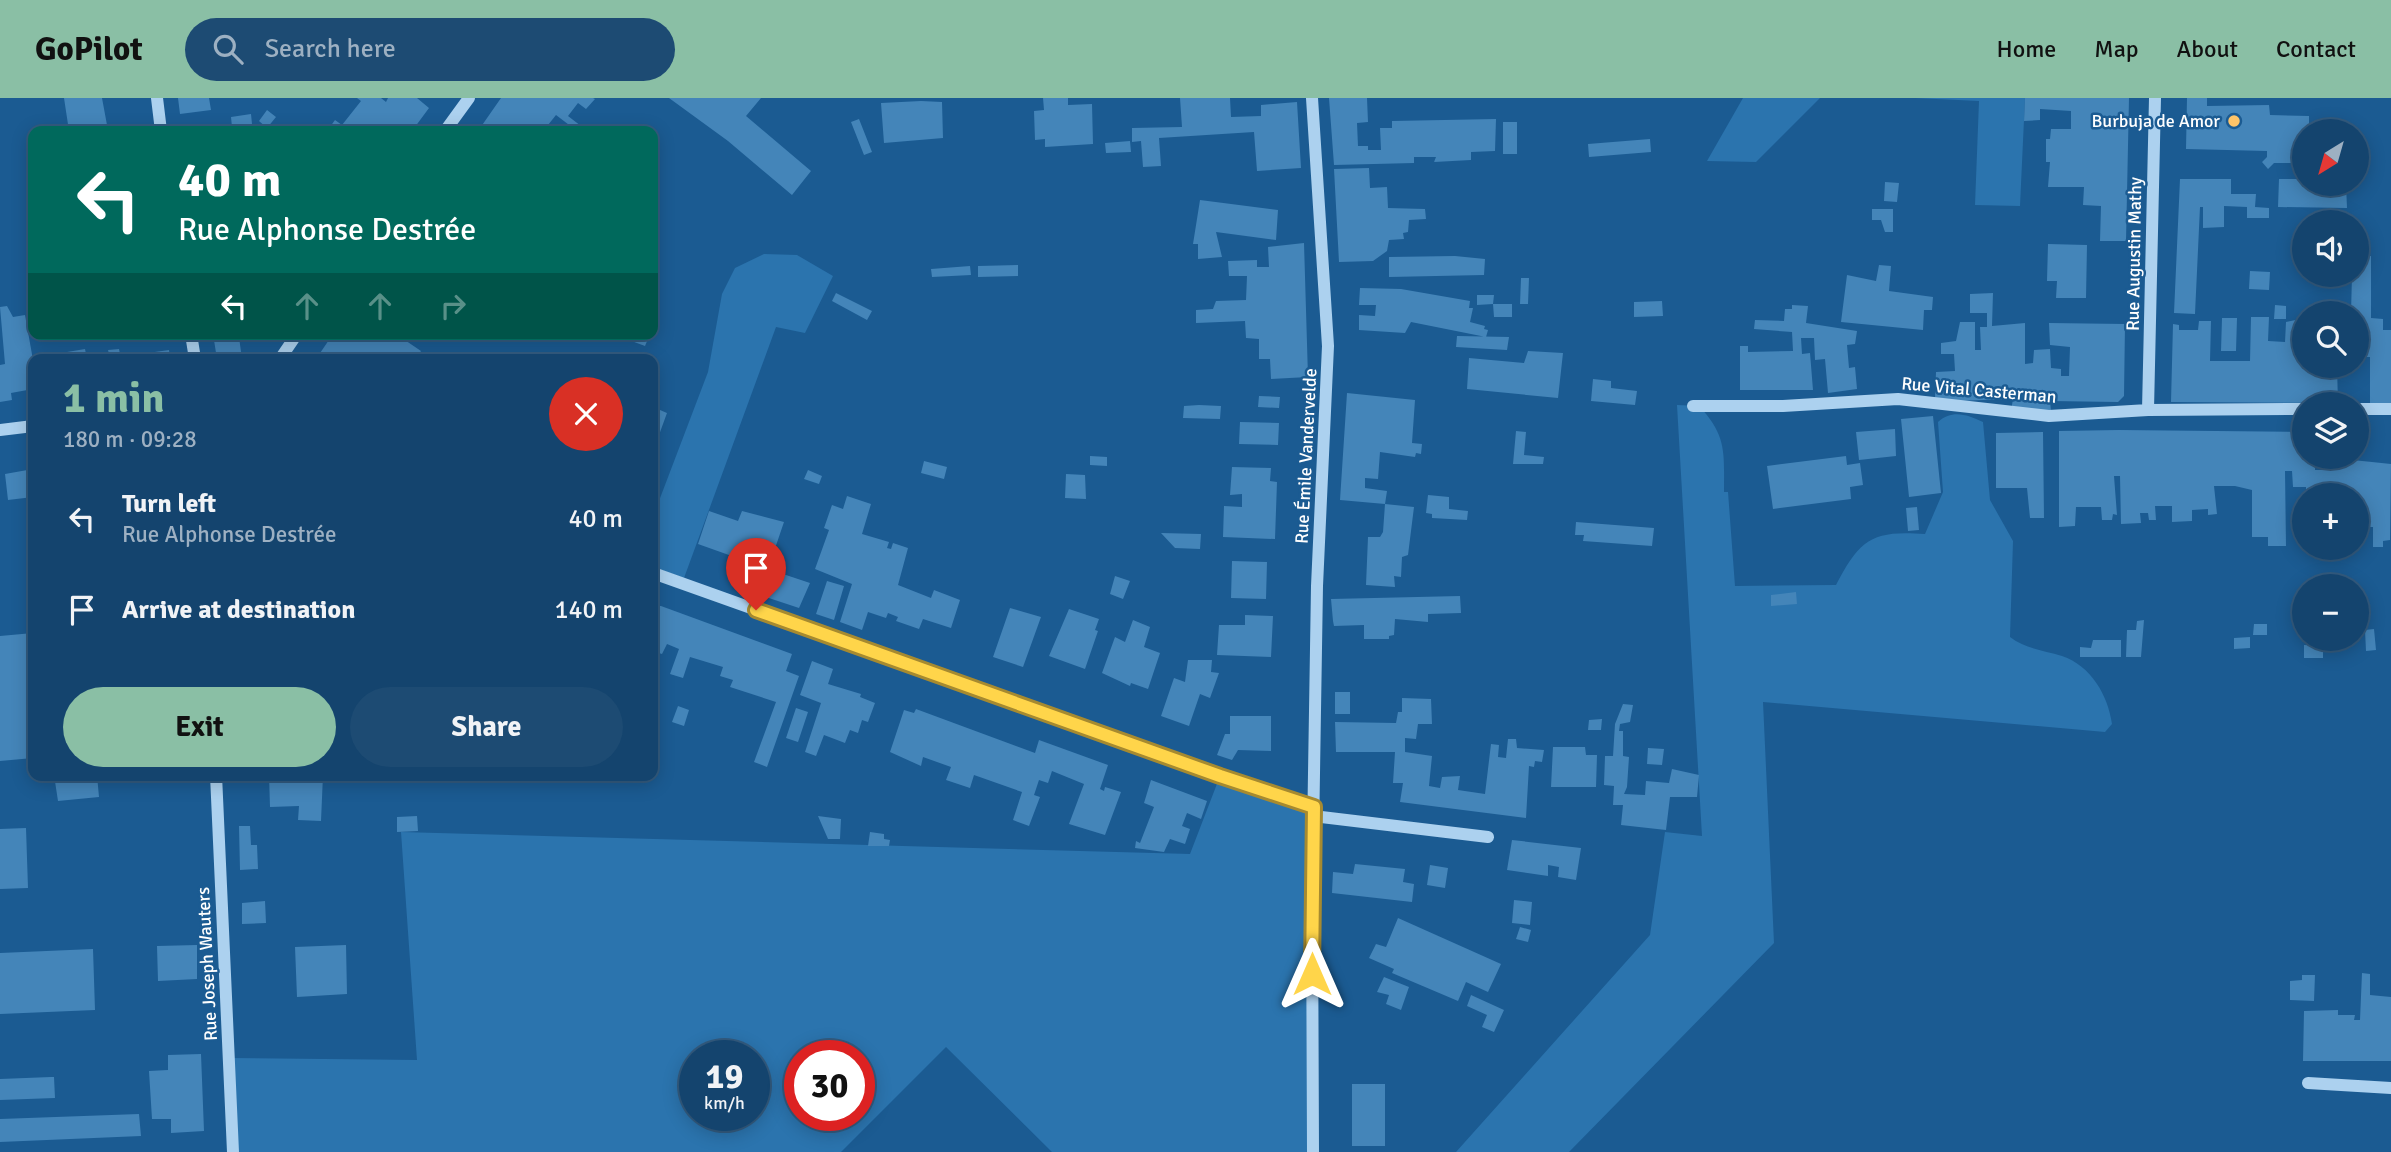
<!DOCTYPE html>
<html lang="en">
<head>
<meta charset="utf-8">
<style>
  body { margin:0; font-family:Signika,sans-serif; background:#1d4b73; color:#f1f3f6; height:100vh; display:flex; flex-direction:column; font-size:26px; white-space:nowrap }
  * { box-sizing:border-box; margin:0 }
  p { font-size:23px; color:#9db0c2 }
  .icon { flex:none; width:38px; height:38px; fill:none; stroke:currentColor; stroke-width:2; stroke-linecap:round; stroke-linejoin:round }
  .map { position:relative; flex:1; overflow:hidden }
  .side { position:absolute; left:28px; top:256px; width:630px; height:427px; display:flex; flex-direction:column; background:#14446e; border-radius:14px; box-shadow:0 4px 18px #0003,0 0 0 2px #335c81 }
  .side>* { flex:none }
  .top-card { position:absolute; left:28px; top:28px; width:630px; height:214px; border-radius:14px; box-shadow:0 4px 18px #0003,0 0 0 2px #335c81; background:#00695c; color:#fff; overflow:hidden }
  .needle { width:46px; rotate:217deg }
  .fabs { position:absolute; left:2292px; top:21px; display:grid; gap:14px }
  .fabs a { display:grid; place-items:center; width:77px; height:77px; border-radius:50%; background:#14446e; box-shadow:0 4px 18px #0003,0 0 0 2px #335c81; font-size:35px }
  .speed { position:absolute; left:679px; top:942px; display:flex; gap:14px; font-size:35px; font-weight:700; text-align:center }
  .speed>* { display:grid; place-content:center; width:91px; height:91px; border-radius:50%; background:#14446e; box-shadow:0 4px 18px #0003,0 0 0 2px #335c81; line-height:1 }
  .speed small { font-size:18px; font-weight:400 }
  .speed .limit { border:10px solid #d22; background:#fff; color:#111 }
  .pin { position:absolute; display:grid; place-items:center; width:60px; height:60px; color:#fff; margin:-72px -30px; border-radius:50% 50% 50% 0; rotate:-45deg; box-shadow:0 0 7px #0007 }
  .pin .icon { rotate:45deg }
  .me { position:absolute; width:77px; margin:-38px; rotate:0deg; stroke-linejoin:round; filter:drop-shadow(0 0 5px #0008) }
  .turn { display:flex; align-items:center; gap:24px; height:147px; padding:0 35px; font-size:32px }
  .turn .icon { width:91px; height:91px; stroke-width:2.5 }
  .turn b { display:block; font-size:49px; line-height:60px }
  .lanes { display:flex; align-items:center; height:66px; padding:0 35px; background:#0003; justify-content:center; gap:35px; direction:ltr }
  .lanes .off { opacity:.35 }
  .round { display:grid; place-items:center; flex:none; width:74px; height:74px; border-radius:37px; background:#1d4b73 }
  .summary { display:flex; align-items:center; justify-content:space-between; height:119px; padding:0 35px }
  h1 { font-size:42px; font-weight:700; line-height:52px; color:#8abfa5 }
  .cta { display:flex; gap:14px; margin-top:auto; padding:14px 35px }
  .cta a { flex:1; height:80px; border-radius:42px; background:#8abfa5; color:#111; font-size:28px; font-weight:700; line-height:80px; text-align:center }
  .cta a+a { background:#1d4b73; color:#f1f3f6 }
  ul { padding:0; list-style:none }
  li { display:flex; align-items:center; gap:21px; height:91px; padding:0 35px }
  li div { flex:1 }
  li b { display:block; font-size:26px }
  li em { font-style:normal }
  header { display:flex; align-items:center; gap:42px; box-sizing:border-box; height:98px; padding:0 35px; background:#8abfa5; color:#111 }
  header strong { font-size:33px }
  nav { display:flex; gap:38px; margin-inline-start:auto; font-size:24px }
  .search { width:490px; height:63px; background:#1d4b73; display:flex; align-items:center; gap:18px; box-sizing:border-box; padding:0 24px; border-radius:38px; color:#9db0c2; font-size:26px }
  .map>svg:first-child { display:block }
  .green { fill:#2b74ae; fill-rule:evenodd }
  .building { fill:#4485b9 }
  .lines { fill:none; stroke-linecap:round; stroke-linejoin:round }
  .minor { stroke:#acd1ef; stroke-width:12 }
  .route-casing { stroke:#a68a30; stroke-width:18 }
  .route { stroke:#ffd54a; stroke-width:12 }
  .poi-dot { fill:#ffc569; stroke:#1b5b92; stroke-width:2.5 }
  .labels { text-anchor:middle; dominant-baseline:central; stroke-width:5; stroke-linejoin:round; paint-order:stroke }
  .poi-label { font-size:18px; fill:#fff; stroke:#1b5b92; text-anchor:end }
  .street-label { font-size:18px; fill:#fff; stroke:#1b5b92 }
</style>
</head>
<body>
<header>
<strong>GoPilot</strong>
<div class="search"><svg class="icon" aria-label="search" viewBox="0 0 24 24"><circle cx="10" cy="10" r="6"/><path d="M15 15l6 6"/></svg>Search here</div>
<nav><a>Home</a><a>Map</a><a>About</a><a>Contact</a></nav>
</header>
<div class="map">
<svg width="2391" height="1054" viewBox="0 0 2391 1054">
  <rect width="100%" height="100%" fill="#1b5b92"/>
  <!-- green -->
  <path class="green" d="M1743,0H1820L1756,64L1707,63Z
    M1915,0H2025L2020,108L1975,107L1979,3Z
    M764,156L797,157L833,178L805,235L776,229L684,480L653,469L654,416L708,274L722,196L735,170Z
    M1677,307L1699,308C1727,338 1724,354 1724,394H1728L1735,488L1836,487C1860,441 1872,432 1925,436L1943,394L1938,324C1953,311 1967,317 1983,324L1990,402L2013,443L2010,539C2026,551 2043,552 2062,558C2091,568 2108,597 2112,626L2105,634L1763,604L1774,845L1569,1054H1456L1650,837L1665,734L1702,738Z
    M1220,678L1314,709L1313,1054H1052L946,949L841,1054H233L229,960L417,962L401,734L1190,756ZM695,957H754V1017H695ZM800,957H859V1017H800Z"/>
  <!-- building -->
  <path class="building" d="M64,0H102L107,27H111L112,33H69Z
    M178,0H209L211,12L180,16Z
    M357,0H381L386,4L388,0H417L429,10L412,33H327L335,22L342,27L361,3Z
    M501,0H593L595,1L586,11L578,5L568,18L581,28L577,33L556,17L548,27L558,33H478Z
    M669,0H761L746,18L811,73L792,97L728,43Z
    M1043,0H1068V7L1092,6L1093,46L1045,49V41L1035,42L1034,13L1044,12Z
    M1180,0H1230L1231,19L1261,18V7L1297,4L1301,70L1257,73L1254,34L1159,40L1161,68L1143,69L1141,43L1132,44V30L1182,29Z
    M1329,0H1367L1368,24L1357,25L1358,48H1368V52H1381L1380,30H1392V23L1496,21L1495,53L1471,54V62L1434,64L1436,59H1414V65L1334,67Z
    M2025,0H2129L2126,143H2100L2101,108L2083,107L2084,89H2048L2050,64H2046V41H2050L2051,31H2071V13L2040,11V22L2024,23Z
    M2187,0H2207V8L2269,7L2270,17L2309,18V33H2305V65H2274L2268,71L2262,64L2267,59V53L2186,51Z
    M921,3L942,4L943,40L884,45L881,5Z
    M267,12L276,19L267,30L259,23Z
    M251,16L252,26L232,29L231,19Z
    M859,21L872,54L864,57L851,24Z
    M1503,24H1517V56H1503Z
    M1650,41L1651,54L1589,59L1588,46Z
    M1130,43L1131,54L1106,55L1105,45Z
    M1369,70L1370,90L1387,89L1388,110L1425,111L1426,121L1409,122L1408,134L1403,135L1404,141L1389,142L1387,153L1373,163L1339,164L1334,71Z
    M2180,81H2231V96H2256L2255,109L2269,110V120H2247V109L2224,108V129L2203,130V109H2200L2195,216L2174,215Z
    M2279,81H2305V86H2346L2347,110L2278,109Z
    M1885,84L1899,85L1897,104L1884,103Z
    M1200,102L1278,112L1276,142L1216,134L1222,159L1198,161V146H1193Z
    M1872,111H1893V134H1885L1881,122H1872Z
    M1304,145L1308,279L1271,281L1270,261H1259V241L1246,240L1245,223L1196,225V212L1213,211L1216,203L1246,202L1247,178H1229L1228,163L1257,162V169H1269L1268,149Z
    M2048,146L2087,147L2086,200H2056L2057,183H2047Z
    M1455,158L1485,161L1484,177L1389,179V159Z
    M2357,158H2371V220L2383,221V232H2391V306H2370V259H2357V215H2351L2352,177H2357Z
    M1018,167V178L978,179V168Z
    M1879,167L1891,168L1889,193L1933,199L1932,212H1924L1923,232L1841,224L1847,177L1876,183Z
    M970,168L971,177L932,179L931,171Z
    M2250,173L2270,174L2269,192L2249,191Z
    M1521,180H1529L1528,206H1520Z
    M1360,190L1401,191L1470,203L1469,210H1473L1470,224L1485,228L1484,231L1488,232L1486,239L1411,224L1405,235L1359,232V217L1375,218L1376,207H1359Z
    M836,195L872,213L867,222L832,203Z
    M1993,195L1992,228L2025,225V266L2033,265L2034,252L2050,251L2051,270L2061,271V278H2069L2070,249L2050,247L2049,225L2125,226L2124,298L2118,304L2050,303L2051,313H2011L2013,301L1955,303L1935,300L1936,274L1955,273L1954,256H1941V245L1956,243L1960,224H1975V252H1981L1980,229H1987V215H1970V196Z
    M1477,197H1494L1493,206H1512V219H1494L1493,206L1477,207Z
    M1662,203L1663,218L1634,219V204Z
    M1792,207L1808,208L1806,225L1857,233L1855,246L1847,247L1849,270L1855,269L1857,291L1828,295L1825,261L1815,262L1814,240H1801L1802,256L1810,255L1813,292H1740V248H1748V254L1793,253L1792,234L1754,231L1755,222L1784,223L1785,211H1792Z
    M2275,207L2286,208V221H2274Z
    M7,208L13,219L25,217L33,262V291L11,295L12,302L0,304V267L5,266L0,209Z
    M2251,219H2269L2268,243L2285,244L2286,224L2305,220V268H2337L2338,305L2171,304L2173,226L2179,227V232H2198L2199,223H2211L2210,263H2250Z
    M2222,220H2237L2236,253H2221Z
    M213,236L239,239L242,261H217Z
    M333,236H396L421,253L416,261L399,254L391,261H316Z
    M628,236H650L645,248L626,241Z
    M1457,238L1509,239L1507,252L1456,249Z
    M85,251L87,261H53L67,257V254Z
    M119,251L121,261H92L109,256L108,252Z
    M169,252L170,261H127L126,258Z
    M1528,253L1563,255L1558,300L1467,291L1469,260L1524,265Z
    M1593,281L1611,283V290L1637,293L1635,307L1591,303Z
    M1347,295L1415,302L1412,345L1422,346L1421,356L1416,355L1415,359L1380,354L1378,381L1365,380V390L1387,393L1385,406L1414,409L1408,457L1402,459L1401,479L1394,478L1395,489L1366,487L1368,439H1380L1383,434L1385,406L1340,402Z
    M1259,298L1280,299L1279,310L1258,309Z
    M1199,307L1221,308L1220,321L1183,320L1184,308Z
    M653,309L667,315L659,337L653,335Z
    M1933,318L1941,395L1909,399L1901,321Z
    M1240,324L1279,325L1278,347L1239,346Z
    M1895,331L1896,358L1859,362L1856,334Z
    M2119,332L2305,334V359H2315V372H2323L2324,359L2391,366L2390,442L2383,443V449H2373V429H2367V417H2357V397H2306V389H2293L2292,373H2285L2286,448H2268V439H2252V392L2235,388H2214L2217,416L2208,417V411L2192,412V423L2172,424V408H2155L2156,422H2149L2148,415H2140L2141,425L2121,426L2120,378H2114L2117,417L2113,416L2112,422H2102L2101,409H2076L2075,428L2059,429V333Z
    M1516,333L1526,334L1524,357L1544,359L1543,366H1513Z
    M2043,334L2044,420H2030L2027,390H1996V335Z
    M1090,358L1107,359V368L1090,367Z
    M1846,358L1847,367L1860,365L1863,387L1850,389L1851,401L1773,411L1767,368Z
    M924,363L947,369L944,381L921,375Z
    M1232,369L1271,370L1270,383L1277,384L1275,441L1223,439L1224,408L1242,409V396L1230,397Z
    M33,371V399L8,402L5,376Z
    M808,372L822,378L819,386L804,381Z
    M1066,376L1085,377L1086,401L1065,400Z
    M1428,397L1449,399V411L1468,413L1467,422L1432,420V416L1426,415Z
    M847,398L871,406L862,436L889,444L887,450L891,451L893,445L908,450L898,487L931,500L934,492L960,502L951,530L923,521L919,531L896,523L898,519L888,515L886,520L868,514L862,532L840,524L852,486L815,471L829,432L824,430L832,407L843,411Z
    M1917,409L1919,432L1908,433L1906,410Z
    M709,413L738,423L742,413L784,424L768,471L698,446Z
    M1576,424L1654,430L1652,448L1583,443L1584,437H1575Z
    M1161,435L1201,436L1200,451L1175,450Z
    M1232,463L1267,464L1266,501L1231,500Z
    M768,471L810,485L799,510L760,497Z
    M1115,478L1130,483L1123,501L1110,496Z
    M827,483L844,488L834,522L816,516Z
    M1796,494L1797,506L1771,508V497Z
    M1460,498L1461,515L1428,516V524L1395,521L1394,537L1389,538V541H1364V527L1334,528L1333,523L1331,501Z
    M653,508H661L792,556L786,573L799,578L767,669L754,664L776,604L730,589L733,582L720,578L723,569L690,559L683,580L670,576L679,551L667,546L662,556L653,553Z
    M1010,510L1041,519L1023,569L993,559Z
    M1069,511L1099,521L1095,532L1098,533L1085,571L1049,558Z
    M1245,517L1273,518L1271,559L1217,557L1219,527H1245Z
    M1133,522L1150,529L1144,549L1160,555L1148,591L1131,585L1130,588L1102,575L1115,539L1125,544Z
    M2144,522L2141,559H2126L2127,532H2136L2137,523Z
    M2254,526H2267V537H2253Z
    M2374,531L2376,552L2366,553L2365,532Z
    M33,535V660L0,663V538Z
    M2250,539V550L2234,551V540Z
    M2093,542H2121V559H2080V549L2091,550Z
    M2304,547L2323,548V560H2304Z
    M1188,562H1212L1211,574L1219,575L1210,600L1200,596L1189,628L1161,618L1174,580L1185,584Z
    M812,563L833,571L828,586L861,596L860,599L875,605L868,624L862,622L858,635L850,632L845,645L824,637L816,658L805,654L821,605L800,597Z
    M1335,594H1350V616H1335Z
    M1402,600L1431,601L1432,626H1418L1416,641L1405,640V654L1432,658L1429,688L1440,690L1442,679L1460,678L1458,692L1485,696L1491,646L1499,647L1498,659L1506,660L1508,641H1516L1517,650L1544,652L1542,664L1535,663L1534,669L1529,668L1526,720L1400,704L1403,685H1393L1395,654H1336L1335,624L1396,625L1398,614H1402Z
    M1623,606L1633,607L1630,624L1620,626L1619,633H1623V658L1629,659L1627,689L1624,696L1645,697L1646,683L1669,685L1672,671L1699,677L1697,699H1670L1666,732L1621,727L1623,707H1613L1614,688L1604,687L1605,658H1613L1615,626Z
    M678,608L689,612L684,628L672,624Z
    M796,610L808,614L798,644L786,640Z
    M916,611L1035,655L1039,642L1108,667L1100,691L1104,693L1105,689L1121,694L1105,737L1069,726L1084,686L1052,673L1048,685L1039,682L1034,697L1040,699L1029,728L1013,722L1022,694L974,677L970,690L946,682L951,669L923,659L921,668L890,654L904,612L914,615Z
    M1230,618H1271V653L1238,652L1232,662L1217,657L1225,636H1230Z
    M1602,621L1601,632H1588L1589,622Z
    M1553,649H1585L1586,657H1597L1596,689H1551Z
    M1648,650L1664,651L1662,667L1647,666Z
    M54,677H97L99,699L58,703Z
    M269,677H323L321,723L298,722L299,708L270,709Z
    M1151,682L1207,703L1201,721L1187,715L1182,728L1190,731L1185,746L1170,741L1164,754L1135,750L1136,743L1140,745L1154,709L1144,705Z
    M417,718L418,733L397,734V719Z
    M818,718L841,721L840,741H828Z
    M239,728H250L251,747H257L258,771L240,772Z
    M26,730L28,790L0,791V731Z
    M870,734L884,736V741L890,742L889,748H868Z
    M1512,742L1581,750L1576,782L1558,779L1559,769L1548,767V778L1507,772Z
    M1355,766L1405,771L1403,784L1414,786L1412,804L1332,795L1333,774L1353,776Z
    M1430,767L1448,770L1445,790L1427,787Z
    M1514,802L1532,804L1530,827L1512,825Z
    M265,803L266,825L242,826V805Z
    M1398,820L1501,866L1488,894L1466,884L1458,903L1392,875L1394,871L1369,860L1376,846L1386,849Z
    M1520,829L1531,832L1528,844L1516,841Z
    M197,847V881L158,883L157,848Z
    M346,847L347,896L297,899L295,849Z
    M93,851L95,912L0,916V855Z
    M2362,875L2370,876V897L2391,899V963H2303L2304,913L2338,912V917H2355L2354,922H2360Z
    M2302,877H2315L2314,903L2290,902V883L2302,882Z
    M1384,879L1409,889L1401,912L1386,906L1389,897L1377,894Z
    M1471,897L1504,912L1494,934L1482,929L1487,917L1467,908Z
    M201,956L204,1033L171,1035V1021H152L149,973L168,972V957Z
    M51,979H54L55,1000L0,1002V981Z
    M1352,986H1385V1048H1352Z
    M139,1016L141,1038L0,1044V1021Z"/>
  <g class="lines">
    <!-- minor -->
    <path class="minor" d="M157,0L161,33
      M1312,0L1328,248L1317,488L1312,800L1313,1054
      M445,33L469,0
      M191,236L195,261
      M280,261L297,236
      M1693,308H1783L1898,301L2049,318L2148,312L2305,311
      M2357,311H2391
      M2148,312L2155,0
      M0,332L33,328
      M653,475L1220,678L1314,709
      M216,677L233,1054
      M1313,718L1488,739
      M2308,985L2391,990"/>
  </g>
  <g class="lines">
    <defs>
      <path id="route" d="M756,512L1220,678L1314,709L1312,876"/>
    </defs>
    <!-- route casing -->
    <use href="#route" class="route-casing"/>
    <!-- route -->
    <use href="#route" class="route"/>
  </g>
  <!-- markers -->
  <circle class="poi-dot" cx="2234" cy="23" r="7"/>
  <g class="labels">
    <!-- poi labels -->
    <g class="poi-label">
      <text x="2220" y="23">Burbuja de Amor</text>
    </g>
    <!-- street labels -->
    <g class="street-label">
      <text transform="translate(2134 156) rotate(-89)">Rue Augustin Mathy</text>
      <text transform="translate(1979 292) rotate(5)">Rue Vital Casterman</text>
      <text transform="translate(1306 358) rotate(-87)">Rue Émile Vandervelde</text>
      <text transform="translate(207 866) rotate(-93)">Rue Joseph Wauters</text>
    </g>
  </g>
</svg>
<div class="fabs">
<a><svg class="needle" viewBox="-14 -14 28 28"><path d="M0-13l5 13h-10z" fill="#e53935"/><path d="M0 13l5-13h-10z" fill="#9db0c2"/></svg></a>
<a><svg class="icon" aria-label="sound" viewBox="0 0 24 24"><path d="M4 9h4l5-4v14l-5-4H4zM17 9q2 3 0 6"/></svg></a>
<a><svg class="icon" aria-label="search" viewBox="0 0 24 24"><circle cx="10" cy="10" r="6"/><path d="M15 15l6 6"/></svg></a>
<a><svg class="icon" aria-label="layers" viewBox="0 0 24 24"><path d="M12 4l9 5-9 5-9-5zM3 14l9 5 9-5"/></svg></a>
<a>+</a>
<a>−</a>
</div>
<div class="speed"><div>19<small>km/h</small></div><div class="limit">30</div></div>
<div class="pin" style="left:756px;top:512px;background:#d93025"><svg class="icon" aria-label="arrive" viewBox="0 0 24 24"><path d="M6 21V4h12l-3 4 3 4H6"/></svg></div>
<svg class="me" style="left:1312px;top:876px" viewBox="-20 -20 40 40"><path d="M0-17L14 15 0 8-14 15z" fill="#ffd54a" stroke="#fff" stroke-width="4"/></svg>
<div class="top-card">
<div class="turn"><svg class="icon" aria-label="left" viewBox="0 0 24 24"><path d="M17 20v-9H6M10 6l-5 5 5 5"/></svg><div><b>40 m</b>Rue Alphonse Destrée</div></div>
<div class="lanes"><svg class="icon" aria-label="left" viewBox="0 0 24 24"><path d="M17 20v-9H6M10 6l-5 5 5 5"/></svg><svg class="icon off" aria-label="ahead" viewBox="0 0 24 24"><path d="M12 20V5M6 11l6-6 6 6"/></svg><svg class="icon off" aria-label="ahead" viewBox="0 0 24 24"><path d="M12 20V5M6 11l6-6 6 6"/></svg><svg class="icon off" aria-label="right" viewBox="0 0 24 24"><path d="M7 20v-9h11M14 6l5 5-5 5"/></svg></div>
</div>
<section class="side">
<div class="summary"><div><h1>1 min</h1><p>180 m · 09:28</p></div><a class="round" style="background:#d93025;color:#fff"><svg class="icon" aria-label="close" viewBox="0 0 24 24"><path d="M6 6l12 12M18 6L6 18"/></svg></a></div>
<ul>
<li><svg class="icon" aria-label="left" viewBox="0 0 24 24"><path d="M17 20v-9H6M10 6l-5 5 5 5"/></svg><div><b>Turn left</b><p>Rue Alphonse Destrée</p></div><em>40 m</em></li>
<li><svg class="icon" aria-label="arrive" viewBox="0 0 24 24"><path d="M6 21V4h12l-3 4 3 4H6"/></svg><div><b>Arrive at destination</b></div><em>140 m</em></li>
</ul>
<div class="cta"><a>Exit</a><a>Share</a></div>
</section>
</div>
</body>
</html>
